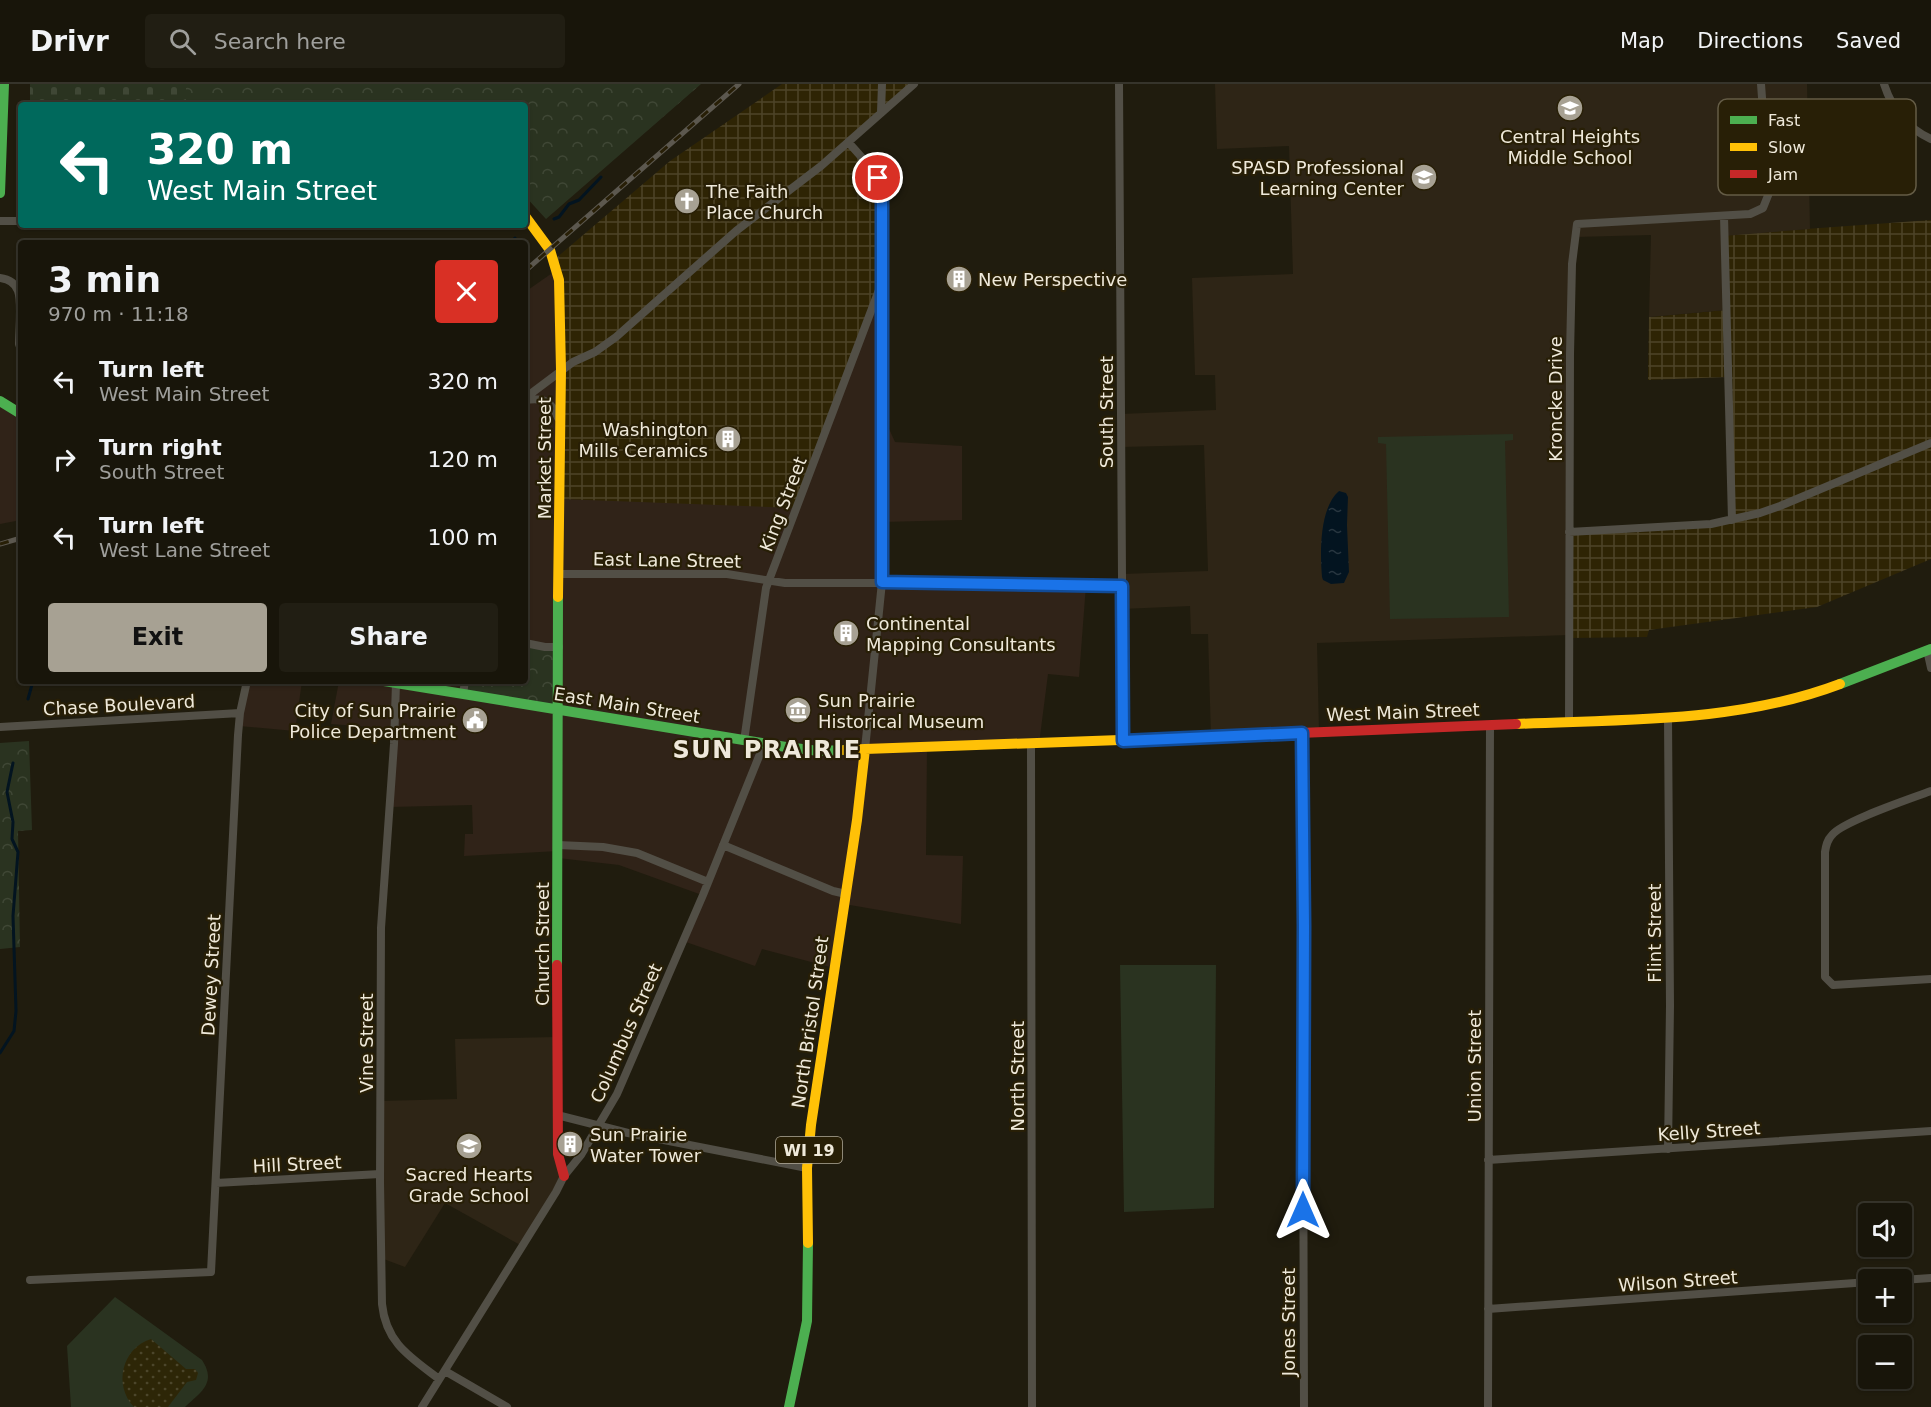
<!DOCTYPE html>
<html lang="en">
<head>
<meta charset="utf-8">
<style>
  body { margin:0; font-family:"DejaVu Sans",sans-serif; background:#211e13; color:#f1f3f6; height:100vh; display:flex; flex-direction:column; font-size:22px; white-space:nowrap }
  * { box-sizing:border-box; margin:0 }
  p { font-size:20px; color:#9f9f9c }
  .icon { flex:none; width:33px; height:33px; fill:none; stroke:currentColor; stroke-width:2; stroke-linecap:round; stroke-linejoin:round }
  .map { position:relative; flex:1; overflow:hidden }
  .side { position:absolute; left:18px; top:156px; width:510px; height:444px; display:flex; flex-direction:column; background:#18150a; border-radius:6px; box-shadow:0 2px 4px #0004,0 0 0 2px #36342b }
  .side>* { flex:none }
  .top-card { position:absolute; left:18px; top:18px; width:510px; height:126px; border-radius:6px; box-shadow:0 2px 4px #0004,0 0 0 2px #36342b; background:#00695c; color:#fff; overflow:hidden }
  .buttons { position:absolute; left:1858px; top:1119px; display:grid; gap:12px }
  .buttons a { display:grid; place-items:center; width:54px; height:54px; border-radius:6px; background:#18150a; box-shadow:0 2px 4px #0004,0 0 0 2px #36342b; font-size:30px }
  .pin { position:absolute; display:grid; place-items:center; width:51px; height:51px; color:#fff; margin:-26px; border:3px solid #fff; border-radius:50%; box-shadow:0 2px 6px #0007 }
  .me { position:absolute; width:66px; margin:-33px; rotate:0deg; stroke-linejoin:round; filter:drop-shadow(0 0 4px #0008) }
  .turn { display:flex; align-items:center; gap:21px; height:126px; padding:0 30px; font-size:27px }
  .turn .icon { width:78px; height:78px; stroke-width:2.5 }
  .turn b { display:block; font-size:42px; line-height:51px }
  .round { display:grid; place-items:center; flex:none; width:63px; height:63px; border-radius:6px; background:#211e13 }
  .headline { display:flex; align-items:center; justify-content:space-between; height:102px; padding:0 30px }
  h1 { font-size:36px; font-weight:600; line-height:45px }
  .primary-button { display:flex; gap:12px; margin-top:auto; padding:12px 30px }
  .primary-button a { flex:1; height:69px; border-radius:6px; background:#a7a193; color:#111; font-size:24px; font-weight:600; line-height:69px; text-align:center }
  .primary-button a+a { background:#211e13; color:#f1f3f6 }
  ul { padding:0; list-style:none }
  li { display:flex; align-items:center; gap:18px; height:78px; padding:0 30px }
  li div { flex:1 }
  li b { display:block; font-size:22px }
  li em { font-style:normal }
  header { display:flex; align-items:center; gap:36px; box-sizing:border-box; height:84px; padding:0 30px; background:#18150a; border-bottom:2px solid #36342b }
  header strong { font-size:28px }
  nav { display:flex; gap:33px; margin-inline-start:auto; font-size:21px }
  .search { width:420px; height:54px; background:#211e13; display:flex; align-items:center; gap:15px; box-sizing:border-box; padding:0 21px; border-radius:6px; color:#9f9f9c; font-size:22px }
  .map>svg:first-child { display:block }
  .commercial { fill:#302318 }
  .industrial { fill:url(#industrial-grid) }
  .education { fill:#2e2516 }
  .grass { fill:#2a3320 }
  .sand { fill:url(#sand-dots) }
  .cemetery { fill:url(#cemetery-stones) }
  .park { fill:url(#park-crowns) }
  .water { fill:url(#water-ripples) }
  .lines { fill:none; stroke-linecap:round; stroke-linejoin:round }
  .stream { stroke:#031420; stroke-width:3 }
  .street { stroke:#524f46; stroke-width:8 }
  .fast { stroke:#4caf50; stroke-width:10 }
  .slow { stroke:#ffc107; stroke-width:10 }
  .jam { stroke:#c62828; stroke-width:10 }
  .rail-casing { stroke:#5c584f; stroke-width:5 }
  .rail { stroke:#281f06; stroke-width:3; stroke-dasharray:9; stroke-linecap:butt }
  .route-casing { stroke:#114b97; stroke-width:15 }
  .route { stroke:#1a73e8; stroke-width:10 }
  .labels { text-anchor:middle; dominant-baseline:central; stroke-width:4.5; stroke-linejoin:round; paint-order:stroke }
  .shield { fill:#281f06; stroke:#b3ac9a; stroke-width:1.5 }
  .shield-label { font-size:16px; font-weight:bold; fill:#efe9da }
  .poi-label { font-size:18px; fill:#efe9da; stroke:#281f06; text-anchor:start }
  .street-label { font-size:18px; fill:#efe9da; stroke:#281f06 }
  .district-label { font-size:24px; font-weight:bold; letter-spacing:1.5px; fill:#efe9da; stroke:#281f06 }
  .key { fill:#281f06; stroke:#645c46; stroke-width:1.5 }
  .key-label { font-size:16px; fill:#efe9da }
</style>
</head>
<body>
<header>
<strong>Drivr</strong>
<div class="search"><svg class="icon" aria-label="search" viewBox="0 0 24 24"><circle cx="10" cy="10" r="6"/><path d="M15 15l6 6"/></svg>Search here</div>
<nav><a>Map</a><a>Directions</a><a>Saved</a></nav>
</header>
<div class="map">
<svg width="1931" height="1323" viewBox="0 0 1931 1323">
  <defs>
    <pattern id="industrial-grid" width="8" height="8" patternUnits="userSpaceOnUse" patternTransform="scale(1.5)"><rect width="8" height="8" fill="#2e2404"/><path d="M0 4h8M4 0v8" fill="none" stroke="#4d4428"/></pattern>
    <pattern id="sand-dots" width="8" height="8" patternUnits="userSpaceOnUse" patternTransform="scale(1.5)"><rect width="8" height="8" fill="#2d2607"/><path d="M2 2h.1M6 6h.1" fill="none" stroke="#4c462b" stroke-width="1.8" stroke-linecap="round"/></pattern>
    <pattern id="cemetery-stones" width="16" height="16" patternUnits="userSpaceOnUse" patternTransform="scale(1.5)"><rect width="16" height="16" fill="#2a3320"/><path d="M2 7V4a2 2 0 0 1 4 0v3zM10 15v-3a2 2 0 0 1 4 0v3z" fill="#3f4735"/></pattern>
    <pattern id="park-crowns" width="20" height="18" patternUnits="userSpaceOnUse" patternTransform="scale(1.5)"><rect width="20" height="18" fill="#2a3320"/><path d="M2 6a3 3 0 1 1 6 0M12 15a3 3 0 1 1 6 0" fill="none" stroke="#3f4735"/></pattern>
    <pattern id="water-ripples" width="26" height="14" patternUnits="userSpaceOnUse" patternTransform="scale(1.5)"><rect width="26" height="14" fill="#031420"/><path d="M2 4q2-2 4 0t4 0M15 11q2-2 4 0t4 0" fill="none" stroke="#283640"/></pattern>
  </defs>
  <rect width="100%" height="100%" fill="#201c0e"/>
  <!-- commercial -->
  <path class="commercial" d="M558,185L881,201V327L895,358L962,362V436L882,438V498L1086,501L1079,593L1048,590L1039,660L927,663L926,771L963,772L961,840L844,820L834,884L762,865L755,882L683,857L702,811L619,781L558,774V767L464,772L465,750H473L472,721L390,723L395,645L331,640L339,597H525V208Z
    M0,317L21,330V436L0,440Z
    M247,597H302L295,647L239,642Z"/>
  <!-- industrial -->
  <path class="industrial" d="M782,0H914L849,58L878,94L881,201L798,424L561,415L555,175L670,77Z
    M1931,136V475L1817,523L1649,546L1647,553L1569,554V448L1732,436L1728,293L1648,296L1649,233L1726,226L1724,151Z"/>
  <!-- education -->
  <path class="education" d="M1215,0H1807L1810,145L1724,152L1726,226L1649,233L1651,151L1575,153L1569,551L1317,559L1319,648L1211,653L1208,550H1191L1190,522L1122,525V490L1208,487L1204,361L1121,363V330L1216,326L1215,291H1195L1192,194L1293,190L1289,62L1217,65Z
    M557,953L564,1092L522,1162L445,1119L405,1183L381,1174V1017L457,1015L455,955Z"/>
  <!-- grass -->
  <path class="grass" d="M1513,350V356L1505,357L1509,533L1390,535L1386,360L1378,359V353Z
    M1120,881H1216L1214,1124L1124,1128Z
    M115,1213L202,1276C217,1299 201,1308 185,1323H71L67,1262Z"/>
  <!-- sand -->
  <path class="sand" d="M151,1255L186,1285H195L198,1289L196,1296L187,1298L168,1323H134C113,1301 122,1264 151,1255Z"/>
  <!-- cemetery -->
  <path class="cemetery" d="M30,0H186V21H30Z"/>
  <!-- park -->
  <path class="park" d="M186,0H701L546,135L525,112V21H186Z
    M525,559L559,563L560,627L463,610L465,597H525Z
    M29,657L32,746L18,747L20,863L0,865V659Z"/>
  <!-- water -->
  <path class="water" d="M1339,407L1346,409L1348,413L1347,441L1349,488L1344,499L1331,500L1323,496L1322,493C1320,470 1319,424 1339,407Z"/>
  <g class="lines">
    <!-- stream -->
    <path class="stream" d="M554,135L559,133L569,120L579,116L601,93
      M510,159L515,154
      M28,615L33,597
      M0,969L14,947L16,927L13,832L18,768L12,755L13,738L7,708L13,679"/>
    <!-- street -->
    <path class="street" d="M1119,0L1123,657
      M1884,0C1892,25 1907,44 1931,55
      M881,28L882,0
      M848,58C865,77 880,91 882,116V498L865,665
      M1724,132L1732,436
      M0,137H21
      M0,194C8,195 15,198 18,207C22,217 19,248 19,260L21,266
      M525,314L573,278L595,268L616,253L736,147L821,82L914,0
      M525,316C543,313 552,317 558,334
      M1569,448L1711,440L1760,429L1780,422L1931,359
      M559,490H727L785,499H986L1122,502
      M525,559L545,563H559
      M1927,566L1931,584
      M396,599L394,660L381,844L380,1098L382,1220C386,1259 410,1273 439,1295
      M463,610L465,597
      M1668,633L1670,922L1668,1065
      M1569,638L1570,270L1572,180L1577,140L1750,130L1763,124L1769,109L1761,0
      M0,643L240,629
      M1302,649L1304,1323
      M744,657L766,504L879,206
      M1031,660L1032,1323
      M1931,707C1910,715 1843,737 1832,751C1827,756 1826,762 1825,768V893L1833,901L1931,895
      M558,761L603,763L637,769L708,798
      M723,761L833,807L846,810
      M557,1031L628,1049L807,1084
      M1488,1076L1931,1047
      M216,1099L380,1090
      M30,1196L211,1188L238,651L240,629L247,597
      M1902,1196L1931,1194
      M1488,1225L1869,1198
      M445,1287L507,1323
      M422,1323L556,1108L564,1092L581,1071L617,1010L703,811L764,660
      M1488,1323L1490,641"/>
    <!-- fast -->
    <path class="fast" d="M0,109L4,0
      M0,317L21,330
      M384,597L786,663L819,667L844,666
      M1840,600L1931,565
      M557,881L558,513
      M789,1323L807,1237L808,1159"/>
    <!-- slow -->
    <path class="slow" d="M525,132L550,166L559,196L561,286L558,513
      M1516,640C1625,635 1737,639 1840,600
      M865,665L1231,652
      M808,1159L807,1084L811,1041L857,736L865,665L844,666"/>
    <!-- jam -->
    <path class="jam" d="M1231,652L1516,640
      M557,881L558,1070L564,1092"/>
    <defs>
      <path id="rail" d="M525,187L739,0
        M0,460L21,454"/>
    </defs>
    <!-- rail casing -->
    <use href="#rail" class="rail-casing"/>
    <!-- rail -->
    <use href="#rail" class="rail"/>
  </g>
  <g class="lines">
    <defs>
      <path id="route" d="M878,94L882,116V498L1122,502L1123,657L1302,649L1304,842L1303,1126"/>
    </defs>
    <!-- route casing -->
    <use href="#route" class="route-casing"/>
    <!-- route -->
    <use href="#route" class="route"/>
  </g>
  <!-- icons -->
  <defs>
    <symbol id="school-disc" viewBox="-11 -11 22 22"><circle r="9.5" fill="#a7a193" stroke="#281f06"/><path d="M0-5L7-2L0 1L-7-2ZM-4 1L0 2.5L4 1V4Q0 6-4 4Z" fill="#fff"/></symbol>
    <symbol id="church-disc" viewBox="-11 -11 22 22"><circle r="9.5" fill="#a7a193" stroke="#281f06"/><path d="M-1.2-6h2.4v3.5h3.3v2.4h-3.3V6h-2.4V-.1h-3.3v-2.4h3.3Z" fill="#fff"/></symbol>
    <symbol id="building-disc" viewBox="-11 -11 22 22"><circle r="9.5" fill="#a7a193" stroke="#281f06"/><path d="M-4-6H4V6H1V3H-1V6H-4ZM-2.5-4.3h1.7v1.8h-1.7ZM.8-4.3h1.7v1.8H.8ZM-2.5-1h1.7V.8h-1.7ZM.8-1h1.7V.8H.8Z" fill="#fff"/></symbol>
    <symbol id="museum-disc" viewBox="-11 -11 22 22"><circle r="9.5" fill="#a7a193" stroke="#281f06"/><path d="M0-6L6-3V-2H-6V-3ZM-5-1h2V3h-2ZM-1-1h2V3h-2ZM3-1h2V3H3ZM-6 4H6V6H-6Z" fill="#fff"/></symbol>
    <symbol id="civic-disc" viewBox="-11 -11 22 22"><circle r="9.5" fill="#a7a193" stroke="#281f06"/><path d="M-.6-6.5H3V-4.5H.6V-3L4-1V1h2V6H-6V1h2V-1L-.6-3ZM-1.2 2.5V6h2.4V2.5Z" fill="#fff"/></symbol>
  </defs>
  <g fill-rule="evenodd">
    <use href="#school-disc" x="1555" y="9" width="30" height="30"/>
    <use href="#school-disc" x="1409" y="78" width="30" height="30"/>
    <use href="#church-disc" x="672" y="102" width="30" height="30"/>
    <use href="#building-disc" x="944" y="180" width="30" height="30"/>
    <use href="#building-disc" x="713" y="340" width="30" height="30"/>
    <use href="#building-disc" x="831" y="534" width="30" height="30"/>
    <use href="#museum-disc" x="783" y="611" width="30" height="30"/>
    <use href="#civic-disc" x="460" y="621" width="30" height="30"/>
    <use href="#building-disc" x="555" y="1045" width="30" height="30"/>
    <use href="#school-disc" x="454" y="1047" width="30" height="30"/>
  </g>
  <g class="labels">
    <!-- shield labels -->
    <rect class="shield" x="776" y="1053" width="66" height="26" rx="4.5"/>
    <g class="shield-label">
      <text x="809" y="1066">WI 19</text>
    </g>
    <!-- poi labels -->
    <g class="poi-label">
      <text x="1570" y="52" text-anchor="middle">Central Heights<tspan x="1570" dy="21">Middle School</tspan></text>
      <text x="1404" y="83" text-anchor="end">SPASD Professional<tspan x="1404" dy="21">Learning Center</tspan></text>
      <text x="706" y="107">The Faith<tspan x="706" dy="21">Place Church</tspan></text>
      <text x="978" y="195">New Perspective</text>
      <text x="708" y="345" text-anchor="end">Washington<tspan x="708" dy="21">Mills Ceramics</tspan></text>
      <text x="866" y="539">Continental<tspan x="866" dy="21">Mapping Consultants</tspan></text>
      <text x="818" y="616">Sun Prairie<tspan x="818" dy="21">Historical Museum</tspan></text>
      <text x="456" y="626" text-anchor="end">City of Sun Prairie<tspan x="456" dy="21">Police Department</tspan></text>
      <text x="590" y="1050">Sun Prairie<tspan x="590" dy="21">Water Tower</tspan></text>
      <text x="469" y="1090" text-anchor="middle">Sacred Hearts<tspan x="469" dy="21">Grade School</tspan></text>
    </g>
    <!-- street labels -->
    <g class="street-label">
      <text transform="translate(1555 315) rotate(-90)">Kroncke Drive</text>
      <text transform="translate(1106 328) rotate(-90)">South Street</text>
      <text transform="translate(544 374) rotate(-90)">Market Street</text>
      <text transform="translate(783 420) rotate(-69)">King Street</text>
      <text transform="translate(667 476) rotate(1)">East Lane Street</text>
      <text transform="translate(119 621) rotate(-3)">Chase Boulevard</text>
      <text transform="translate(627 621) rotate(9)">East Main Street</text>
      <text transform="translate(1403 628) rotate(-2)">West Main Street</text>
      <text transform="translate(1654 849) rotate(-90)">Flint Street</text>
      <text transform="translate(542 860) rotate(-90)">Church Street</text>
      <text transform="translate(211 891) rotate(-87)">Dewey Street</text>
      <text transform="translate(810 938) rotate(-82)">North Bristol Street</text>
      <text transform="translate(626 949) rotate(-66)">Columbus Street</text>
      <text transform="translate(366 959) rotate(-90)">Vine Street</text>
      <text transform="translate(1474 982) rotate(-90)">Union Street</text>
      <text transform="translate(1017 992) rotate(-90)">North Street</text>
      <text transform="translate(1709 1047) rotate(-4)">Kelly Street</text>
      <text transform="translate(297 1080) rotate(-3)">Hill Street</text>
      <text transform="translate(1678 1197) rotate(-4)">Wilson Street</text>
      <text transform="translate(1288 1238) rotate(-90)">Jones Street</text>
    </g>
    <!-- district labels -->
    <g class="district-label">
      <text x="767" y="666">SUN PRAIRIE</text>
    </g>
  </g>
  <!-- legend -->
  <rect x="1718" y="15" width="198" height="96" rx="9" class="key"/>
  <rect x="1730" y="32" width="27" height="8" fill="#4caf50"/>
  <rect x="1730" y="59" width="27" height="8" fill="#ffc107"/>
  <rect x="1730" y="86" width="27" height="8" fill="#c62828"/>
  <g class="key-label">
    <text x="1768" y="42">Fast</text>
    <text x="1768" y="69">Slow</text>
    <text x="1768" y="96">Jam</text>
  </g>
</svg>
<div class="buttons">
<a><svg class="icon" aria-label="sound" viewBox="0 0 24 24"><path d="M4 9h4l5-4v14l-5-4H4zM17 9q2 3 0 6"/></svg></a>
<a>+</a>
<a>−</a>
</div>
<div class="pin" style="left:878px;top:94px;background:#d93025"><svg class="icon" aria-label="arrive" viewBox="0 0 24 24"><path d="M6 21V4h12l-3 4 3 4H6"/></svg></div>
<svg class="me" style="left:1303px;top:1126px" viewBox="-20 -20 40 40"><path d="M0-17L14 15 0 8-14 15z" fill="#1a73e8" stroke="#fff" stroke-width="4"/></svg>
<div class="top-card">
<div class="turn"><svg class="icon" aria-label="left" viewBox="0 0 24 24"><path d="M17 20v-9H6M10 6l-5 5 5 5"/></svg><div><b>320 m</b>West Main Street</div></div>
</div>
<section class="side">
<div class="headline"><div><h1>3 min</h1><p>970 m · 11:18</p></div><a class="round" style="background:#d93025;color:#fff"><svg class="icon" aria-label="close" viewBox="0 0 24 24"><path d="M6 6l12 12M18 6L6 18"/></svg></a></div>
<ul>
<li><svg class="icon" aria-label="left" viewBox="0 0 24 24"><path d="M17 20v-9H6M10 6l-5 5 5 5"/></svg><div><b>Turn left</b><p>West Main Street</p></div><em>320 m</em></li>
<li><svg class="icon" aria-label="right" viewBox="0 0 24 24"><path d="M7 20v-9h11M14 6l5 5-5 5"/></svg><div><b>Turn right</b><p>South Street</p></div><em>120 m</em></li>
<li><svg class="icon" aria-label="left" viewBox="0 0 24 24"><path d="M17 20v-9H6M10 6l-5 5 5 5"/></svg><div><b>Turn left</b><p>West Lane Street</p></div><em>100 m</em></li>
</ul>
<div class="primary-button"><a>Exit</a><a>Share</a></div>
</section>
</div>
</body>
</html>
